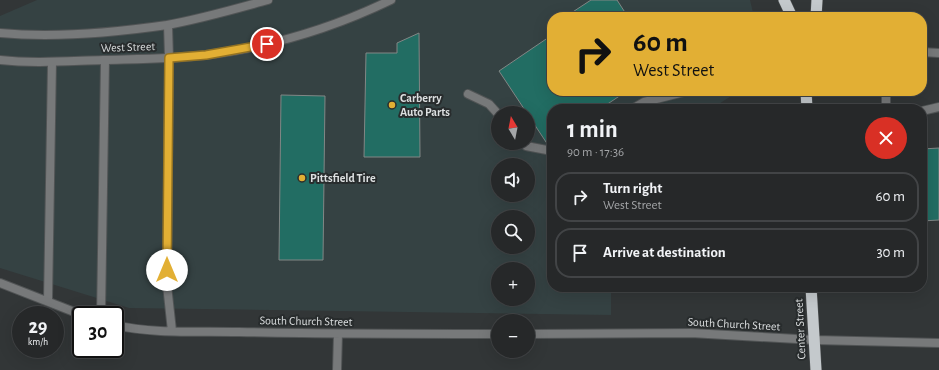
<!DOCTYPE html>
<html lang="en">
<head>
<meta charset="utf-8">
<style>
  body { margin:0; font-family:"Alegreya Sans",sans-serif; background:#2e3031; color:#f1f3f6; height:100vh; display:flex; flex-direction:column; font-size:15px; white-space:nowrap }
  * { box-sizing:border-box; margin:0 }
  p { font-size:13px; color:#a4a6a8 }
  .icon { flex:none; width:22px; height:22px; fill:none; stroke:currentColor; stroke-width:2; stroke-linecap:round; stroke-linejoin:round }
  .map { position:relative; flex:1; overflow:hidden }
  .sheet { position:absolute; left:547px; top:104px; width:380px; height:188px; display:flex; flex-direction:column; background:#262829; border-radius:16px; box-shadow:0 4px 16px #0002,0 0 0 1px #424446 }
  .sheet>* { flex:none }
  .banner { position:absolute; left:547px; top:12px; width:380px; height:84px; border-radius:16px; box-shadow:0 4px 16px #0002,0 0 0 1px #424446; background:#e2af34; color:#111; overflow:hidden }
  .needle { width:26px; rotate:350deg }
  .controls { position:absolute; left:491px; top:106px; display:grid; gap:8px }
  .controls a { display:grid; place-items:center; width:44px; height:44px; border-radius:50%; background:#262829; box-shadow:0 4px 16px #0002,0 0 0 1px #424446; font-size:20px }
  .speed { position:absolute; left:12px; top:306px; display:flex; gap:8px; font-size:20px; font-weight:700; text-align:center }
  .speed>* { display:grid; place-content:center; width:52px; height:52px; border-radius:50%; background:#262829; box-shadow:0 4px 16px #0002,0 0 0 1px #424446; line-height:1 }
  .speed small { font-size:10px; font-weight:400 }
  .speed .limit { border:2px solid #111; border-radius:6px; background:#fff; color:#111 }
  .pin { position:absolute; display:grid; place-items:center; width:34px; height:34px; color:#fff; margin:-17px; border:2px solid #fff; border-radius:50%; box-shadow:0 1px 4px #0007 }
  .me { position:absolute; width:44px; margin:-22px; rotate:0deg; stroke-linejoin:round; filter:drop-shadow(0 0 3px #0008) }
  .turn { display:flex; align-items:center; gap:14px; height:84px; padding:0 20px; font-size:18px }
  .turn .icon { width:52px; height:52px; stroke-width:2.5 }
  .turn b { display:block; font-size:28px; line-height:34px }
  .round { display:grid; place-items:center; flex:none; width:42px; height:42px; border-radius:21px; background:#2e3031 }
  .headline { display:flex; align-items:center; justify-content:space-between; height:68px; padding:0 20px }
  h1 { font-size:24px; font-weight:600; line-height:30px }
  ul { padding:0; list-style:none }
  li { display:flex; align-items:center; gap:12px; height:50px; margin:0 8px 6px; padding:0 12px; border:2px solid #424446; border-radius:16px }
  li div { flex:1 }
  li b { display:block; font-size:15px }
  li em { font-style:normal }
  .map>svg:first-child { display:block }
  .built { fill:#354243; fill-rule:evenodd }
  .building { fill:#226d63; stroke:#828786 }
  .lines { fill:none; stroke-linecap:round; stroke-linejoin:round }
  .service-casing { stroke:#515455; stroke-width:10 }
  .minor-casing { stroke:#515455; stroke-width:10 }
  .tertiary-casing { stroke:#515455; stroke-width:10 }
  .trunk-casing { stroke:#515455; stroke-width:12 }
  .service { stroke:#77797a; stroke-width:8 }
  .minor { stroke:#77797a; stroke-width:8 }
  .tertiary { stroke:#77797a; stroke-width:8 }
  .trunk { stroke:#c4c9cc; stroke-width:11 }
  .route-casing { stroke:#937222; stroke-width:10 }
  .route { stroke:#e2af34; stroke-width:7 }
  .poi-dot { fill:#e2af34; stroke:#282c2d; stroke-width:1.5 }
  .labels { text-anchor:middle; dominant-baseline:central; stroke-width:4; stroke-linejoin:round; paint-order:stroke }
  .street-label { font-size:12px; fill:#dcdfe0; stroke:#282c2d }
  .poi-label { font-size:12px; font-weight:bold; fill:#dcdfe0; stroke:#282c2d; text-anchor:start }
</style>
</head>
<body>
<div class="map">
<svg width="939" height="370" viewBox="0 0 939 370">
  <rect width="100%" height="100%" fill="#323637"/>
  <!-- built -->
  <path class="built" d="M37,0H750L754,17H552V91H739L711,109H552V287H611V315L129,308L0,268V16ZM498,113H528V143H498ZM498,165H528V195H498ZM498,217H528V247H498ZM498,269H528V299H498Z"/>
  <!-- building -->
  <path class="building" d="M591,0H617L628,17H565Z
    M419,33L420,157H364L366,53H397V43Z
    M552,35V91H627L600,109H552V145H548L499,71Z
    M281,95L325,96L323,260H279Z
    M939,148V220L922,221V149Z"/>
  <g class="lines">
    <defs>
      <path id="service" d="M886,91V109
        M468,94L489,104L498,114
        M632,109L644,102L688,91
        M922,111L939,107
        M524,143L526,146L552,151
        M48,301L52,62
        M101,315L105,60"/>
      <path id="minor" d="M168,25L169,58L167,285L172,331
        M0,283L82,315
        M115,325C152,334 201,331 239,332C326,334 412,334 498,334
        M528,334L691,333L815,340L939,343
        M337,370L338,334"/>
      <path id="tertiary" d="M0,33C56,38 112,33 167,25C201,19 235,9 268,0
        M922,52L939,53
        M0,60C34,64 69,61 103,60C137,59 172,59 206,55C270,47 333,28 391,0"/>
      <path id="trunk" d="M784,0L792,17
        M816,17L817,0
        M806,91L807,109
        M811,287L816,370"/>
    </defs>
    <!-- service casing -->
    <use href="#service" class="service-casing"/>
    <!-- minor casing -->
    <use href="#minor" class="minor-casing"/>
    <!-- tertiary casing -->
    <use href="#tertiary" class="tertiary-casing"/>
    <!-- trunk casing -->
    <use href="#trunk" class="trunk-casing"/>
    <!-- service -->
    <use href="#service" class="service"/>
    <!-- minor -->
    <use href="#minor" class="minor"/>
    <!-- tertiary -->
    <use href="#tertiary" class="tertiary"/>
    <!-- trunk -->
    <use href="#trunk" class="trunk"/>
  </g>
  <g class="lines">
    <defs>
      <path id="route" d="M167,270L169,58L206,55L267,44"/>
    </defs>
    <!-- route casing -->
    <use href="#route" class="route-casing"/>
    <!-- route -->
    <use href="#route" class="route"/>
  </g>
  <!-- markers -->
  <g class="poi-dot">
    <circle cx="392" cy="105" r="4"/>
    <circle cx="302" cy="178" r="4"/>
  </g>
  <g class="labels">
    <!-- street labels -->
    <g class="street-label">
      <text transform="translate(128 47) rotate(-2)">West Street</text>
      <text transform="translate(306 321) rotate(1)">South Church Street</text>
      <text transform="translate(734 324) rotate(3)">South Church Street</text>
      <text transform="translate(800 329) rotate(-93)">Center Street</text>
    </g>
    <!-- poi labels -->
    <g class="poi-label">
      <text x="400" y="98">Carberry<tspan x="400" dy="14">Auto Parts</tspan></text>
      <text x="310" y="178">Pittsfield Tire</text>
    </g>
  </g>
</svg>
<div class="controls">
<a><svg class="needle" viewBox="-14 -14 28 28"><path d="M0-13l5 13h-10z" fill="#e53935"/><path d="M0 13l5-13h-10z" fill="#a4a6a8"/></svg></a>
<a><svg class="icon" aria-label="sound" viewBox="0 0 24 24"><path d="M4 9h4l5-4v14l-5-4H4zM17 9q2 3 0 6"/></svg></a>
<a><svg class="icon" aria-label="search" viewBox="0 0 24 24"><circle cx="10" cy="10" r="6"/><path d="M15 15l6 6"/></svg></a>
<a>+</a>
<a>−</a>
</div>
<div class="speed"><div>29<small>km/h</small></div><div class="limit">30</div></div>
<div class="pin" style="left:267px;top:44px;background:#d93025"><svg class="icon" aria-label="arrive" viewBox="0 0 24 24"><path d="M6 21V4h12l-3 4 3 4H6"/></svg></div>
<svg class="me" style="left:167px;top:270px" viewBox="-20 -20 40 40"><circle r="19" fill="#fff"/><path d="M0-13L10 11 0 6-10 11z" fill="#e2af34"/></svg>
<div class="banner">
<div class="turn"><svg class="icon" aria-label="right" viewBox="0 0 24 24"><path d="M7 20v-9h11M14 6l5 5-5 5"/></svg><div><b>60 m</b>West Street</div></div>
</div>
<section class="sheet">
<div class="headline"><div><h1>1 min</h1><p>90 m · 17:36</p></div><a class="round" style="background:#d93025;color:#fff"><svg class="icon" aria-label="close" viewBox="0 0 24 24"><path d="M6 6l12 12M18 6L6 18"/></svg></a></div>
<ul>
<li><svg class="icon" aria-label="right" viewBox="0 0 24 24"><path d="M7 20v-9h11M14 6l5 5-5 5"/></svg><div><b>Turn right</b><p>West Street</p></div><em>60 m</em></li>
<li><svg class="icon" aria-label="arrive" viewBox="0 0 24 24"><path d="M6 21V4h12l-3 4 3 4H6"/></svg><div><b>Arrive at destination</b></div><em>30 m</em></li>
</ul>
</section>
</div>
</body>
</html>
